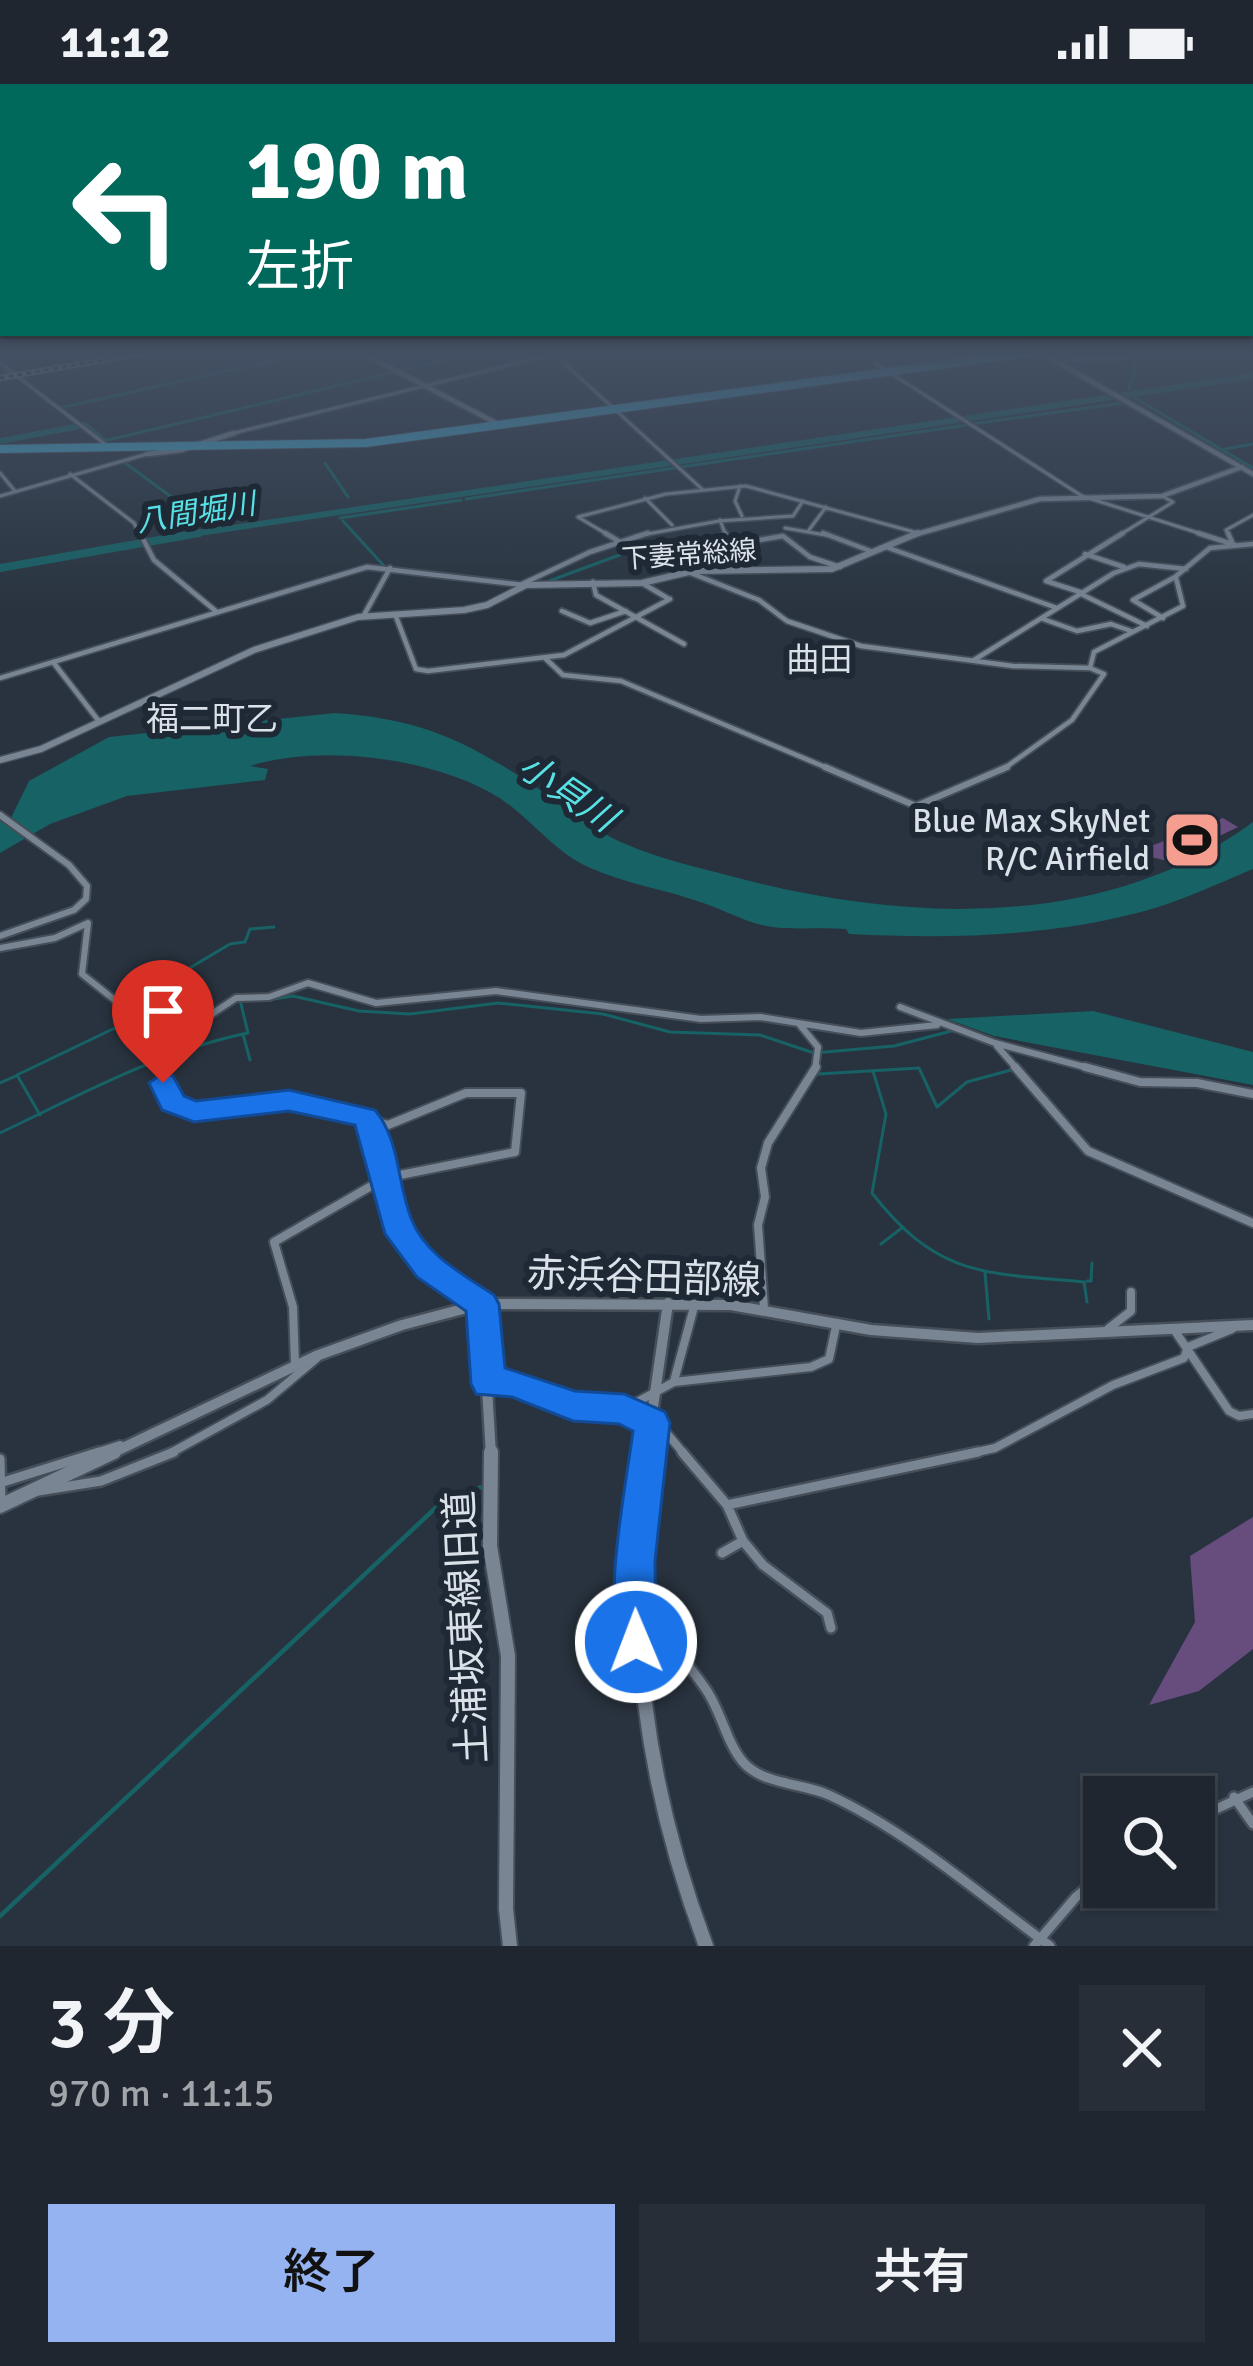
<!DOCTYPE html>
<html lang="ja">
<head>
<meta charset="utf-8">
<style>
  body { margin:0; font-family:Signika,"Noto Sans JP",sans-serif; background:#272e37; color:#f1f3f6; height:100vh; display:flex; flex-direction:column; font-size:45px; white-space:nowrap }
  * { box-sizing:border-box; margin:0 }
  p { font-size:39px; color:#a1a5aa }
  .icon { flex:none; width:66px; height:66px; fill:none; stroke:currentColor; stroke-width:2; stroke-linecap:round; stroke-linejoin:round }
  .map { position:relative; height:1862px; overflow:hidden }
  .sheet { display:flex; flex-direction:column; background:#1f262f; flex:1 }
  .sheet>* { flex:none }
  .top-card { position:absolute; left:0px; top:0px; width:1254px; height:252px; box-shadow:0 3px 9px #0004,0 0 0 3px #3c434b; background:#00695c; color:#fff; overflow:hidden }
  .controls { position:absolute; left:1083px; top:1692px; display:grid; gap:24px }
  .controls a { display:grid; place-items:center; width:132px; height:132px; border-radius:0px; background:#1f262f; box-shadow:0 3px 9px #0004,0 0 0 3px #3c434b; font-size:60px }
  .pin { position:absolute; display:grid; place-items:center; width:102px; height:102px; color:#fff; margin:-123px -51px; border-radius:50% 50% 50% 0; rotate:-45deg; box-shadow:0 0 12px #0007 }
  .pin .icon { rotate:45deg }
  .me { position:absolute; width:132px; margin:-66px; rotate:359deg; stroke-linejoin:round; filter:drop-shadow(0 0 9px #0008) }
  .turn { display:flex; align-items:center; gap:42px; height:252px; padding:0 48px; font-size:54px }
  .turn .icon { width:156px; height:156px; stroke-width:2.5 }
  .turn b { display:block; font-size:84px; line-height:102px }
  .round { display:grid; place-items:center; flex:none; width:126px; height:126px; border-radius:0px; background:#272e37 }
  .headline { display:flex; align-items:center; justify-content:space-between; height:204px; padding:0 48px }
  h1 { font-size:72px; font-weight:600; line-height:90px }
  .primary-button { display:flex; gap:24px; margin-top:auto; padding:24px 48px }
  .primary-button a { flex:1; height:138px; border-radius:0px; background:#95b2f1; color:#111; font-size:48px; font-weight:600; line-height:138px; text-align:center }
  .primary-button a+a { background:#272e37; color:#f1f3f6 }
  .status { display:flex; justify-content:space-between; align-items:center; height:84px; padding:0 60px; background:#1f262f; direction:ltr }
  .status svg { height:33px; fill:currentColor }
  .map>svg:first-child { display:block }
  .green { fill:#674c7e }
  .water { fill:#166265 }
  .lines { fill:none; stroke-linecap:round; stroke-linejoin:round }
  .stream-far1 { stroke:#166265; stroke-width:3 }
  .stream { stroke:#166265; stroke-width:4.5 }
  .river-far1 { stroke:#166265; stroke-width:6 }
  .river { stroke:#166265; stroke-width:8 }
  .street-far4-casing { stroke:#454e59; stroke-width:6 }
  .street-far3-casing { stroke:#454e59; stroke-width:8 }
  .street-far2-casing { stroke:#454e59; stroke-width:10 }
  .street-far1-casing { stroke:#454e59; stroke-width:12 }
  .street-casing { stroke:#454e59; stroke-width:14 }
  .secondary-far3-casing { stroke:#454e59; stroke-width:8 }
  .secondary-far2-casing { stroke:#454e59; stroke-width:9 }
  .secondary-far1-casing { stroke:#454e59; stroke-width:15 }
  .secondary-casing { stroke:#454e59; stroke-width:18 }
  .highway-casing { stroke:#454e59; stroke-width:10 }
  .street-far4 { stroke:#798593; stroke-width:3 }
  .street-far3 { stroke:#798593; stroke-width:4.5 }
  .street-far2 { stroke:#798593; stroke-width:6 }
  .street-far1 { stroke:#798593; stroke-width:8 }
  .street { stroke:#798593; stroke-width:9 }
  .secondary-far3 { stroke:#798593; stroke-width:4.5 }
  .secondary-far2 { stroke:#798593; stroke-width:6 }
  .secondary-far1 { stroke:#798593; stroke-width:10 }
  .secondary { stroke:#798593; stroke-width:14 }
  .highway { stroke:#42a8cc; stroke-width:8 }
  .rail-casing { stroke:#9da5ae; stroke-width:6 }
  .rail { stroke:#1f2935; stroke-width:3; stroke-dasharray:4.5; stroke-linecap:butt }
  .route { fill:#1a73e8; stroke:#114b97; stroke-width:3 }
  .labels { text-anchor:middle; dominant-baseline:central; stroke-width:12; stroke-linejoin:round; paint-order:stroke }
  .far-street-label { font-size:27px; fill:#dae1e9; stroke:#1f2935 }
  .far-water-label { font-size:30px; font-style:italic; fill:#57e1e5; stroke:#1f2935 }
  .far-quarter-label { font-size:33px; fill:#dae1e9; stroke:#1f2935 }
  .poi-label { font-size:33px; fill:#dae1e9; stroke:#1f2935; text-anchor:end }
  .water-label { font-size:36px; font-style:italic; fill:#57e1e5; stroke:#1f2935 }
  .near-street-label { font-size:39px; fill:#dae1e9; stroke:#1f2935 }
</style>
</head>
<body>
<div class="status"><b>11:12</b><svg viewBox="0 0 49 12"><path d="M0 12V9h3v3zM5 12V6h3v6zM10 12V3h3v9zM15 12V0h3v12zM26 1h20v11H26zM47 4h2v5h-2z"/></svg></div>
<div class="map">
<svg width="1253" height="1862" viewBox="0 0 1253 1862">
  <rect width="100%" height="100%" fill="#29333f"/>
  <!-- green -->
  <path class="green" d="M1223,734L1238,743L1168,777L1133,769Z
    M1253,1433V1565L1199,1607L1149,1621L1195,1538L1190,1472Z"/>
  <!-- water -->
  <path class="water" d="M335,629C425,635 470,659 545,709C565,722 583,739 605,750C645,772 690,781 734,793C904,838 1104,848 1253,738V785C1217,800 1179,818 1141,828C1046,853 947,855 849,850L846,845C822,843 796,846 772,843C746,839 727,827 703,819C665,805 625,800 588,783C555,768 531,735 501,715C438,674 321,659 250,682L268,685L265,696L127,712L50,740L0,769V737L11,734L29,697L109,653Z
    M1093,927L1253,968V1001L994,952L947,935Z"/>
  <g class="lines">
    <!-- stream-far1 -->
    <path class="stream-far1" d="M1130,301L1134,289
      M1129,305L1137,274L1163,268
      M1135,314L1253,384
      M64,323L312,268
      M972,340L1123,319
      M104,357L479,268
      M1225,365L1253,360
      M125,379L188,425L165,449L167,454
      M325,379L348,413
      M681,383L967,341
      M466,415L675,384
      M340,434L461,416
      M343,437L385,483L457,491
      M549,497L625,469L636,470
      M274,915L293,912L359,927L410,930L498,919L603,930L670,948L760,951L814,969L894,962L959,945
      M240,916L248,949L243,950
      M873,987L886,1030L872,1109C938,1194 986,1189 1084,1198L1087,1218
      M818,990L919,984L937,1023L967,998L1011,986
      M0,999L16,992
      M40,1031L17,991L140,932L136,928L154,918L146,910L230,860L245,858L250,845L274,843
      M0,1049C80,1011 156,969 243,950L250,976
      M881,1160L903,1143
      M985,1189L989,1235
      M1087,1197H1091L1092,1179"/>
    <!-- stream -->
    <path class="stream" d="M0,1832L443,1417L484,1402"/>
    <!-- river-far1 -->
    <path class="river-far1" d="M0,357L85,341L104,357
      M179,452L1253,292"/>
    <!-- river -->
    <path class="river" d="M0,484L199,449"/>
    <defs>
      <path id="street-far4" d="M878,268L875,279L1082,412L1208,452
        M553,269L702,405
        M1056,276L1131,274
        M0,279L105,360
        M0,295L20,291
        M234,349L562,268
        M0,389L15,407
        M70,390L134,439L141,452
        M740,402L735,417L742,432
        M0,412L147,370
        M645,414L672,441
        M578,433L666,410L746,402L918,449
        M578,433L610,452
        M720,436L726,452
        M785,444L831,452
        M809,446L826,423
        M636,452L719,437L793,432L803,417
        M1118,452L1173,418L1162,412
        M1229,452L1226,446L1253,431"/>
      <path id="street-far3" d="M140,449L154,476L217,528
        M605,449L635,467L759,516L787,537L861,562L1013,582L1090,584L1104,590L1072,636L1002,686
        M725,449L731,466
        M823,449L873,468
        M1198,449L1235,461
        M1228,449L1232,458
        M886,463L1057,524
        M1085,470L1124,483
        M686,487L747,458L783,452L810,473L840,483
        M593,498L596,511L684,560
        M642,499L669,515
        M522,500L590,468L648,449
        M1083,509L1046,497L1123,449
        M1081,510L1147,542
        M562,527L590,539L626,527
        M395,530L416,585L428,587L564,571L670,515
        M364,531L390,484
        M1163,534L1133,516L1175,493L1210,464L1253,460
        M1043,535L1077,547L1111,540L1131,547
        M546,575L563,591L621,597L832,686
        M974,576L1114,489L1139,480L1186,485
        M53,578L98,636
        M1090,584L1094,568L1183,522L1176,494
        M0,594L367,483L524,501"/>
      <path id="street-far2" d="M825,683L916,722L1007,683
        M0,731L69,781L87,802L86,815L74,826L0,852
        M0,864L55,854L88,839L82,890L145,940L161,986
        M900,923L995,959L1096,986
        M800,941L818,963L815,986
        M997,962L1018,986
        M156,967L236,914L269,913L308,899L376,919L496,907L701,935L760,933L861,949L937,941"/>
      <path id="street-far1" d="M160,983L172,1019L201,1028L305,1018L388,1041L466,1009H521L515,1068L385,1094L274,1158L293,1223L295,1280
        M1015,983L1088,1067L1253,1139
        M1085,983L1140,998L1197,999L1253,1010
        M370,1038C395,1134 393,1156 475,1219
        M764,1224L758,1141L765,1113L761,1084L768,1059L816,983
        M1108,1245L1131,1227V1208
        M1175,1247L1229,1327L1239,1332L1253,1330
        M674,1297L694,1223
        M489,1300L513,1298L573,1322L624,1325L660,1341L685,1371
        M624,1325L674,1298L811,1283L829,1275L836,1242
        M89,1371L120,1361
        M167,1371L267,1316L317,1274
        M964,1371L995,1364L1113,1301L1184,1274L1188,1263L1232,1245"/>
      <path id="street" d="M682,1368L727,1421L743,1457L763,1481L827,1529L831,1544
        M0,1375L1,1419
        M3,1398L99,1368
        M38,1407L101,1397L174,1368
        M727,1421L978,1368
        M722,1469L743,1457
        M645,1523C664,1552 686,1577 705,1604C721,1626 726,1658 743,1678C763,1701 803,1699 829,1711C909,1748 979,1810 1050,1862
        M1234,1713L1253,1740
        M1194,1735L1253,1708
        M1034,1862L1076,1813L1104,1790"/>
      <path id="secondary-far3" d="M360,268L500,341
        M1040,268L1253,390
        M147,370L181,366L234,349
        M910,452L1040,415L1162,412L1242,383"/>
      <path id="secondary-far2" d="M0,676L41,665L254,566L358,533L464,526L487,521L526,501L642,499L693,487L832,485L918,449"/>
      <path id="secondary-far1" d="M482,1220L491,1371
        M108,1371L316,1272L402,1241L482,1220L731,1221L871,1246L978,1254L1253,1241
        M646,1371L668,1219"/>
      <path id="secondary" d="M491,1368L490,1462L508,1572L506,1825L510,1862
        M647,1368C624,1540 645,1700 706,1862
        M0,1422L114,1368"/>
      <path id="highway" d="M0,365L366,359L1034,268"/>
    </defs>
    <!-- street-far4 casing -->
    <use href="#street-far4" class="street-far4-casing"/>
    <!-- street-far3 casing -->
    <use href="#street-far3" class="street-far3-casing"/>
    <!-- street-far2 casing -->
    <use href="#street-far2" class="street-far2-casing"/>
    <!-- street-far1 casing -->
    <use href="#street-far1" class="street-far1-casing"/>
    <!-- street casing -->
    <use href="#street" class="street-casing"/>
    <!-- secondary-far3 casing -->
    <use href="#secondary-far3" class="secondary-far3-casing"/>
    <!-- secondary-far2 casing -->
    <use href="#secondary-far2" class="secondary-far2-casing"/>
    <!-- secondary-far1 casing -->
    <use href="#secondary-far1" class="secondary-far1-casing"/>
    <!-- secondary casing -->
    <use href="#secondary" class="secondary-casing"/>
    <!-- highway casing -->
    <use href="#highway" class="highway-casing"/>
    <!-- street-far4 -->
    <use href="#street-far4" class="street-far4"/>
    <!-- street-far3 -->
    <use href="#street-far3" class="street-far3"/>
    <!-- street-far2 -->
    <use href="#street-far2" class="street-far2"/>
    <!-- street-far1 -->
    <use href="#street-far1" class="street-far1"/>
    <!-- street -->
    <use href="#street" class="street"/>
    <!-- secondary-far3 -->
    <use href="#secondary-far3" class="secondary-far3"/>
    <!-- secondary-far2 -->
    <use href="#secondary-far2" class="secondary-far2"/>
    <!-- secondary-far1 -->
    <use href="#secondary-far1" class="secondary-far1"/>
    <!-- secondary -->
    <use href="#secondary" class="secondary"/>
    <!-- highway -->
    <use href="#highway" class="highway"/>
    <defs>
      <path id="rail" d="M0,294L151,268"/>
    </defs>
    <!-- rail casing -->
    <use href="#rail" class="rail-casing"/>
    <!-- rail -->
    <use href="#rail" class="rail"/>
  </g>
  <!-- sky -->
  <linearGradient id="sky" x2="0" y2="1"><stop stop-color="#171c23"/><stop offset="0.51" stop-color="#435063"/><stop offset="1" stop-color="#435063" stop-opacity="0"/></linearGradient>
  <rect width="1253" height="529" fill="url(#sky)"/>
  <!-- route -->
  <path class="route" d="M163,989L173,992L184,1012L196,1017L289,1006L375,1026C400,1056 397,1098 411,1134C424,1170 464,1191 494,1211L499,1220L505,1284L575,1307L624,1310L665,1328L670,1339L655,1477L656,1558L650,1572L636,1578L622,1572C601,1523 626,1402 633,1347L619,1340L573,1337L512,1313L476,1310L471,1300L466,1227L417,1193L385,1150L355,1041L289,1027L194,1038L162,1026L149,999Z"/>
  <!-- icons -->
  <defs>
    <symbol id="stadium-square" viewBox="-11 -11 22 22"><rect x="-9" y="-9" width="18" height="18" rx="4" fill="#f59d8e" stroke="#1f2935"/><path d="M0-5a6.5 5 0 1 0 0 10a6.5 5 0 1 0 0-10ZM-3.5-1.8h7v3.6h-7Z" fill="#111"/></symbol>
  </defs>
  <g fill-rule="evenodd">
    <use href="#stadium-square" x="1159" y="723" width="66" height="66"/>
  </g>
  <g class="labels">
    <!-- far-street labels -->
    <g class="far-street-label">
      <text transform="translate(689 471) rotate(-4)">下妻常総線</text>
    </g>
    <!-- far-water labels -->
    <g class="far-water-label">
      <text transform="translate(196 429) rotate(-9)">八間堀川</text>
    </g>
    <!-- far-quarter labels -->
    <g class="far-quarter-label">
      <text x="819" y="576">曲田</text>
      <text x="212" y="635">福二町乙</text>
    </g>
    <!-- poi labels -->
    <g class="poi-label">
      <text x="1150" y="737">Blue Max SkyNet<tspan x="1150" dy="38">R/C Airfield</tspan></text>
    </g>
    <!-- water labels -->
    <g class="water-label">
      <text transform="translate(567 709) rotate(34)">小貝川</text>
    </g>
    <!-- near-street labels -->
    <g class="near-street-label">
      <text transform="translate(644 1193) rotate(2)">赤浜谷田部線</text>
      <text transform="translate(466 1543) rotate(-93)">土浦坂東線旧道</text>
    </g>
  </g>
</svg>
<div class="controls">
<a><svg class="icon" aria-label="search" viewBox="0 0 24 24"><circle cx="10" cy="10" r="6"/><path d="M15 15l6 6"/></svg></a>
</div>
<div class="pin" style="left:163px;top:999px;background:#d93025"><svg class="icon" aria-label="arrive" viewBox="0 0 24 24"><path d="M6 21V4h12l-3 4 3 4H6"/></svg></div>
<svg class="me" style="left:636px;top:1558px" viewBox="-20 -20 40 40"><circle r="17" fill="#1a73e8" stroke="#fff" stroke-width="3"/><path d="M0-11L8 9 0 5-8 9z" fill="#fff"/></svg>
<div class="top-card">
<div class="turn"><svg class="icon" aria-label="left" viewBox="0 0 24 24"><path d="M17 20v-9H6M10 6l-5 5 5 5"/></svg><div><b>190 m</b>左折</div></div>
</div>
</div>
<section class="sheet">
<div class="headline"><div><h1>3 分</h1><p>970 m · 11:15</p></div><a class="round"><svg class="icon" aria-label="close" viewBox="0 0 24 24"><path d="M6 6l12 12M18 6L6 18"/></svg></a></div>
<div class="primary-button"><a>終了</a><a>共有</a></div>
</section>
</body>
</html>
